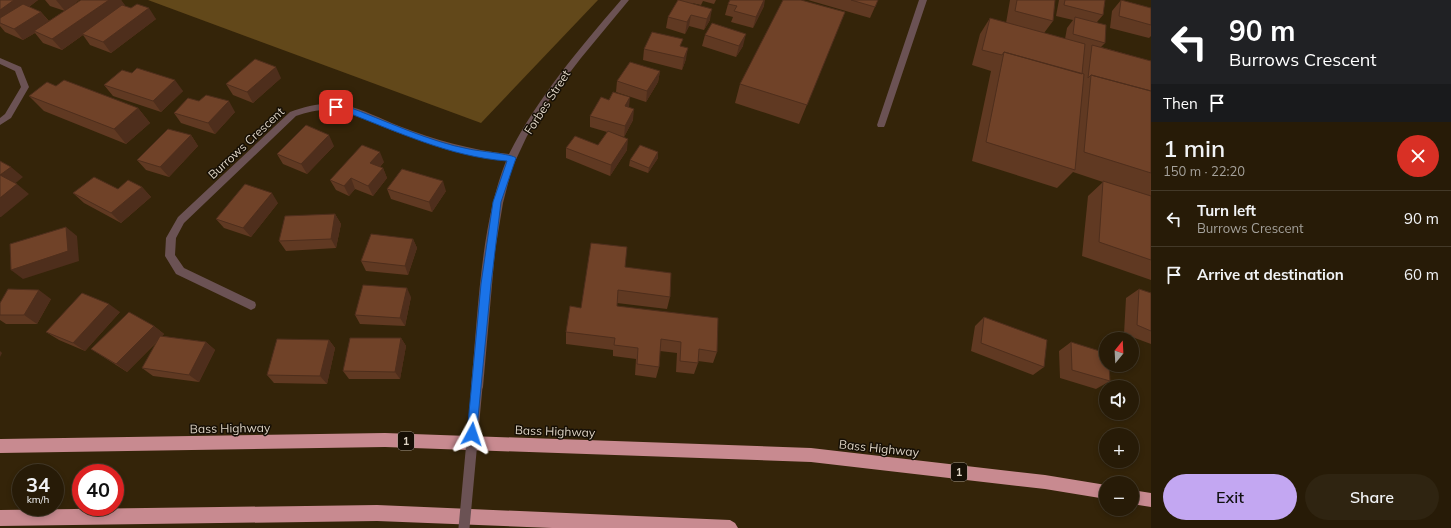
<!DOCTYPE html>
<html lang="en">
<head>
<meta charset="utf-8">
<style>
  body { margin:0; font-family:Mulish,sans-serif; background:#2f2411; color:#f1f3f6; height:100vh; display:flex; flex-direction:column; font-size:15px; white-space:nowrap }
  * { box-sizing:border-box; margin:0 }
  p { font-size:13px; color:#a4a19b }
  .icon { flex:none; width:22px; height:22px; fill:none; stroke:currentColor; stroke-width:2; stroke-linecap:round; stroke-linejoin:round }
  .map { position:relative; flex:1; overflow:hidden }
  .details { display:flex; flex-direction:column; background:#271b07; width:300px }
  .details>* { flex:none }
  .top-card { background:#202124; color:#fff; overflow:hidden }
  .needle { width:26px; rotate:18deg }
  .buttons { position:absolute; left:1099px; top:332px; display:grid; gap:8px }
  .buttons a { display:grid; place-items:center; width:40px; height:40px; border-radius:50%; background:#271b07; box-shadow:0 2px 6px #0003,0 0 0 1px #433928; font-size:20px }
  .speed { position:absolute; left:12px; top:464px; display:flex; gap:8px; font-size:20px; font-weight:700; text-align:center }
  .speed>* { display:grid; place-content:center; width:52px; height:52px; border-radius:50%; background:#271b07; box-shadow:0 2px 6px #0003,0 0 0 1px #433928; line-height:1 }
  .speed small { font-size:10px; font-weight:400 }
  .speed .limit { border:6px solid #d22; background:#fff; color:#111 }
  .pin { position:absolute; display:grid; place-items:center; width:34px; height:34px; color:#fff; margin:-17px; border-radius:8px; box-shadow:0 2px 6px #0006 }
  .me { position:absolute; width:44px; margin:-22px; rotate:5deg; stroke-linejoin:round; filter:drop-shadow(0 0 3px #0008) }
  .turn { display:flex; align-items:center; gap:14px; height:84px; padding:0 12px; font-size:18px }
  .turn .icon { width:52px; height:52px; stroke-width:2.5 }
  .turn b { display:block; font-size:28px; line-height:34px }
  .then { display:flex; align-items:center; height:38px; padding:0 12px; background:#0003; gap:8px; font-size:15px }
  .round { display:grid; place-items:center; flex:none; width:42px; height:42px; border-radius:21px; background:#2f2411 }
  .overview { display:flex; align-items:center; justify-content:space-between; height:68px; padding:0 12px }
  h1 { font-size:24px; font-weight:600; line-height:30px }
  .button { display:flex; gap:8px; margin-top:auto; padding:8px 12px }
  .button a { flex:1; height:46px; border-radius:24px; background:#c3a7f2; color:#111; font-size:16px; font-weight:600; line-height:46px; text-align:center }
  .button a+a { background:#2f2411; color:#f1f3f6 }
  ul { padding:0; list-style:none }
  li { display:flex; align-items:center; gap:12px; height:56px; padding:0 12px; border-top:1px solid #433928 }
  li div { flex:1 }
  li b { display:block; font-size:15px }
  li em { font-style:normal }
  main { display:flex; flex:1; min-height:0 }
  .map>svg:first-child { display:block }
  .green { fill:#62481a }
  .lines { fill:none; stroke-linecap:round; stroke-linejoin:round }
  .minor { fill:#6b5254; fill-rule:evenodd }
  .highway { fill:#c88a90; fill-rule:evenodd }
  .minor-bridge { stroke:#6b5254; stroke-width:11 }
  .wall { fill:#603922 }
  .shaded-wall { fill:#4e2e1c }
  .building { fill:#704228; stroke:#4e2e1c }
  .route { fill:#1a73e8; stroke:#114b97 }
  .labels { text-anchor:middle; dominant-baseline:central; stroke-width:3; stroke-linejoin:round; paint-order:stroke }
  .shield { fill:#160f05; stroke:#a1988b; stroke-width:1 }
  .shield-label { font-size:11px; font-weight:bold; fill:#ddd3c4 }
  .street-label { font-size:12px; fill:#ddd3c4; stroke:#160f05 }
</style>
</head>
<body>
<main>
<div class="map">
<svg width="1151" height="528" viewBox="0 0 1151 528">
  <rect width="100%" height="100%" fill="#342409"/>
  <!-- green -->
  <path class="green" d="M148,0H598L481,123Z"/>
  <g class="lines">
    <!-- minor -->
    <path class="minor" d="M621,0H629L581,58L551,97L527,136L512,168L503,203L495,251L483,387L481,391L477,392L473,391L471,387C478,316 480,226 506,161C468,156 432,145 396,132C381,126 357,113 341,111C326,108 310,111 296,116L184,223L176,238L175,255L184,268L255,302L256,305L255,308L251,310L247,308L176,274L165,256L166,238L178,217L290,112C307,106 326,101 344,105C363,109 381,119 399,126C435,140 471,150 509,154C538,97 579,49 621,0Z
      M919,0H927L885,125L884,127H878L877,125Z
      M0,58L21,67L29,87L11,118L0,125V118L5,114L21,87L15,71L0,64Z"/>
    <!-- highway -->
    <path class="highway" d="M385,433L811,448L1045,475L1106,485V499L1045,489L811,462L385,447L0,453V439Z
      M1132,490L1151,493V507L1132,504Z
      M377,505L730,520L735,523L738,528H552L377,521L0,526V510Z"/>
    <!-- minor-bridge -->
    <path class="minor-bridge" d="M464,528L477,387"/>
  </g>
  <!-- wall -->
  <path class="wall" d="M0,0H38L29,7L41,12L49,21L81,0H121L125,6L156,19L111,53L90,45L83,35L62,50L43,43L35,33L23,40L5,32L0,26Z
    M45,0H79L65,11L50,6Z
    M676,0H716L714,4L703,1L701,5L692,3L710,20L704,30L689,26L685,34L666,28L668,17L678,0Z
    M808,0H878L870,18Z
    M1010,0H1055L1053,21L1044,33L1065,39L1067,28L1073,20L1056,16L1059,0H1105L1103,15L1097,22L1105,43L1101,47L1151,61V196H1150H1151V280L1082,256L1088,196L1103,182L1073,172L1057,188L972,161L991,71L972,65L980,34L990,18L1006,23Z
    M1121,0L1151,8V36L1149,38L1110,28L1112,11Z
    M728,4L764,6L753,28L731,22L733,17L725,15Z
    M845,12L799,124L735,103L740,84Z
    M705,35L743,46L736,57L702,46Z
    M681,47L686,59L682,70L643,60L644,49Z
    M660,71L658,82L646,102L616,92L617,81Z
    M132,73L183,91L161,112L113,96L104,85Z
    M281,78L253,103L233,95L226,84Z
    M56,86L138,108L150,123L126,144L44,111L29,96Z
    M199,101L235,112L215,134L181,123L174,113Z
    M629,107L633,120L624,137L618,135L627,150L610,176L566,158V148L598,145L607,132L590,127V116Z
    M191,135L198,146L169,177L146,170L137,160Z
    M334,146L307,174L283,164L277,154Z
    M658,152V158L648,173L629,166L630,160Z
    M384,162L380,167L383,168L387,178L373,196L355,189L349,196L336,190L330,180Z
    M142,187L151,197L121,223L84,203L73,193Z
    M387,189L446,191L432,212L391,199Z
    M278,203L251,237L224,228L216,219Z
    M335,214L341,224L336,248L286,251L279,241Z
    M413,239L417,248L408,275L366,271L361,261Z
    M625,267L670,297L667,309L617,303V306L717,352L713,363L698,361V363L694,374L676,372L677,353L660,351L659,367L656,378L635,375L636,359L613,356V350L566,344V332L581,308Z
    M1139,289L1151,293V344L1124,334L1126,298Z
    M411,297L405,326L360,324L355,315Z
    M51,299L37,324H6L0,320V303Z
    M120,312L85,351L59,340L46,332Z
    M984,317L1044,367L1033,375L971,351L975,326Z
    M154,326L164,334L162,336L206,342L215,350L199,382L153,376L142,368L157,342L127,372L91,349Z
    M401,338L406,346L400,379H349L343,371Z
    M329,340L335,348L327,384L274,383L267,375Z
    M1071,342L1110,381L1096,389L1060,378L1059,351Z"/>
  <!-- shaded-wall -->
  <path class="shaded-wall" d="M14,0H38L5,25L0,21V10Z
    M56,0H79L65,11Z
    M109,0H121L125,5L82,34L83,35L62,50L52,39Z
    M764,0H765L764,6L753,28L756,17Z
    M149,8L156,19L111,53L103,42Z
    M712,9L710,20L704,30L707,19Z
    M41,12L50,23L34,31L35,33L23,40L14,29Z
    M691,15L689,26L685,34L687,22Z
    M746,34L743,46L736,57L739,46Z
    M688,48L686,59L682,70L684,58Z
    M276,67L281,78L253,103L247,92Z
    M660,71L658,82L646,102L647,91Z
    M175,80L183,91L161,112L153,101Z
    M630,97L629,108L625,106Z
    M229,101L235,112L215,134L208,123Z
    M138,108L150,123L126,144L114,129Z
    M634,109L633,120L624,137L625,126Z
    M191,135L198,146L169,177L160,167Z
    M329,135L334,146L307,174L301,164Z
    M628,139L627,150L610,176L611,165Z
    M380,152L384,162L374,173L370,163Z
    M658,152V158L648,173L649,168Z
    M11,167L23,177L12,186L0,175Z
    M383,168L387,178L373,196L368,186Z
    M351,178L355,189L349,196L344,186Z
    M443,181L446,191L432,212L429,202Z
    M17,184L29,194L1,217H0V198Z
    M142,187L151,197L121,223L111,213Z
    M272,193L278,203L251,237L243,228Z
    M335,214L341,224L336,248L331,239Z
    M66,227L77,236L79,261L23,279L11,270Z
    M413,239L417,248L408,275L405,266Z
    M407,288L411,297L405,326L400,318Z
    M39,290L51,299L37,324L24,315Z
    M109,304L120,312L85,351L73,343Z
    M154,326L164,334L127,372L116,364Z
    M401,338L406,346L400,379L395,372Z
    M329,340L335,348L327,384L320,376Z
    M206,342L215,350L199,382L189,375Z
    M0,351L2,353L0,357Z"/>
  <!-- building -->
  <path class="building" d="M0,0H14L0,10Z
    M81,0H109L52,39L34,31Z
    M678,0H679L712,9L707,19L691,15L687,22L668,17Z
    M730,0H764L756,17L734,11L737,6L728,4Z
    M783,0H801L845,12L807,105L740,84Z
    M851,0H878L875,7Z
    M1017,0H1055L1053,21L1015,11Z
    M1065,0H1105L1103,15L1064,5Z
    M1121,0L1151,8V25L1119,16Z
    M23,4L41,12L14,29L0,23V18Z
    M137,4L149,8L103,42L82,34L122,5L131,8Z
    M1075,17L1106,25L1105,43L1073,34Z
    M990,18L1085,44L1082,74L1004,52L1002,55L982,50Z
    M712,23L746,34L739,46L705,35Z
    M652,32L683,39L680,46L688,48L684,58L644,49Z
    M1092,45L1151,61V91L1091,75L1088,78Z
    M1004,52L1084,74L1075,170L986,142Z
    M255,59L276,67L247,92L226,84Z
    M630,62L660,71L647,91L617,81Z
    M137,68L175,80L153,101L104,85L122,70L132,73Z
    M1091,75L1151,91V173L1084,152Z
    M64,80L138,108L114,129L29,96L47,82L56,86Z
    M613,92L630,97L625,106L634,109L625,126L590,116L601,97L609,100Z
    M206,95L229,101L208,123L174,113L188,98L199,101Z
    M306,125L329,135L301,164L277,154Z
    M168,129L191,135L160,167L137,160Z
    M608,131L628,139L611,165L566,148L575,136L598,145Z
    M362,145L380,152L370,163L383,168L368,186L351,178L344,186L330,180Z
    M640,145L658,152L649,168L630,160Z
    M0,161L11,167L0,175Z
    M402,169L443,181L429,202L387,189Z
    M0,175L17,184L0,198Z
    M94,177L118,189L128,180L142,187L111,213L73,193Z
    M1103,181L1151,196V260L1099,242Z
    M245,184L272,193L243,228L216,219Z
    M335,214L331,239L279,241L285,216Z
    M66,227L68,251L11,270L10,244Z
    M371,234L413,239L405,266L361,261Z
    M591,243L627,247L625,267L671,273L670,297L618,290L617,306L718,318L717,352L699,349L698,363L680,361L681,342L661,339L659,367L637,364L638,348L614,345L615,338L566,332L570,306L581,308Z
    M363,285L407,288L400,318L355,315Z
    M8,289L39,290L24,315H0V303Z
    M1139,289L1151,293V331L1137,325Z
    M82,293L109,304L73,343L46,332Z
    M129,312L154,326L116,364L91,349Z
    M984,317L1047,340L1044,367L981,343Z
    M160,336L206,342L189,375L142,368Z
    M350,338H401L395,372L343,371Z
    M277,339L329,340L320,376L267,375Z
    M1071,342L1106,353V365H1109L1110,381L1072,370Z"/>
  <!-- route -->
  <path class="route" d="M333,105L346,106C384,120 430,142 469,149C477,151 513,154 516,158L501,202L491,284L476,438L472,439L469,438L467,434L481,284L493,202L507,161C450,157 396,131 343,111L333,109Z"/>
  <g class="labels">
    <!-- shield labels -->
    <g class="shield">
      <rect x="398" y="432" width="16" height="18" rx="3"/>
      <rect x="951" y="463" width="16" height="18" rx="3"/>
    </g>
    <g class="shield-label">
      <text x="406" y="441">1</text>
      <text x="959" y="472">1</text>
    </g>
    <!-- street labels -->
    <g class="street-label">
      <text transform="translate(547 102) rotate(-57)">Forbes Street</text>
      <text transform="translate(246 143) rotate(-43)">Burrows Crescent</text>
      <text transform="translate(230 428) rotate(-1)">Bass Highway</text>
      <text transform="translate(555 431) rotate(2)">Bass Highway</text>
      <text transform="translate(879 448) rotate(6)">Bass Highway</text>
    </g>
  </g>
</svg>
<div class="buttons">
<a><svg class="needle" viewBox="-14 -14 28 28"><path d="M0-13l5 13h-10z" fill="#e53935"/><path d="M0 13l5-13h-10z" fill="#a4a19b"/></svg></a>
<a><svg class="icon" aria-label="sound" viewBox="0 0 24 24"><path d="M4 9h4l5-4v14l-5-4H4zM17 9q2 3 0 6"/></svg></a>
<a>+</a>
<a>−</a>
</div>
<div class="speed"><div>34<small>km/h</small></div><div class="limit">40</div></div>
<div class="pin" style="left:336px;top:107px;background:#d93025"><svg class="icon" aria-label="arrive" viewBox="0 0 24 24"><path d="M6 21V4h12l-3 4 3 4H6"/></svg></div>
<svg class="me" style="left:472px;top:434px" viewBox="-20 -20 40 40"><path d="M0-17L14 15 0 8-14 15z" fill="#1a73e8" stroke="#fff" stroke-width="4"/></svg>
</div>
<section class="details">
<div class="top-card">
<div class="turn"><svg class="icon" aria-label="left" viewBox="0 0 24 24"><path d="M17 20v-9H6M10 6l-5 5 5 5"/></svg><div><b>90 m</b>Burrows Crescent</div></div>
<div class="then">Then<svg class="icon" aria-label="arrive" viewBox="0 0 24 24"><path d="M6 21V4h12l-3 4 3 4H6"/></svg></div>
</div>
<div class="overview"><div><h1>1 min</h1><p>150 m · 22:20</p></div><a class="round" style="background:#d93025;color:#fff"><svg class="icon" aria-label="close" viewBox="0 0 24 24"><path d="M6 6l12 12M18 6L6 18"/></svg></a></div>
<ul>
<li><svg class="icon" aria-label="left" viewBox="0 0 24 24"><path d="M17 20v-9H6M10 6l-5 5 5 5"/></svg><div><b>Turn left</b><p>Burrows Crescent</p></div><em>90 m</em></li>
<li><svg class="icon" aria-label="arrive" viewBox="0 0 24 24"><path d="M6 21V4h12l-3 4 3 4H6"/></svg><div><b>Arrive at destination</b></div><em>60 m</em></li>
</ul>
<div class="button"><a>Exit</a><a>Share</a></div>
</section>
</main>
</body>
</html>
